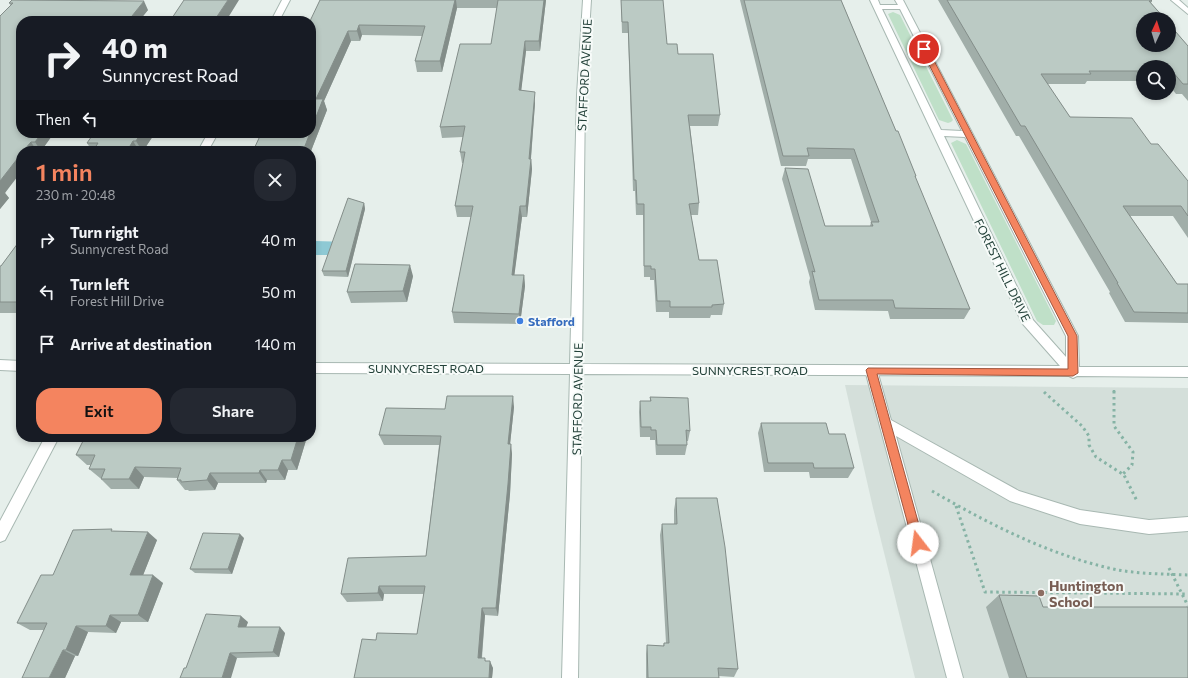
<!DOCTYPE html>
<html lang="en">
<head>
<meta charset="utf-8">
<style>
  body { margin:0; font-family:Commissioner,sans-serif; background:#242831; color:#f1f3f6; height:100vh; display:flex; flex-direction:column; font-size:15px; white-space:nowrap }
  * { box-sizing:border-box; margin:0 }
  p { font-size:13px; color:#9ea1a6 }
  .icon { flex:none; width:22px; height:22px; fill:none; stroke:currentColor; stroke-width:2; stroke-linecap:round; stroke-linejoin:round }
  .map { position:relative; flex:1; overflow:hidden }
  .drawer { position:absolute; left:16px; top:146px; width:300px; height:296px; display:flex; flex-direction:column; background:#171b24; border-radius:16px; box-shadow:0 2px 6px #0003 }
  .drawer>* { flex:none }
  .top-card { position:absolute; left:16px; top:16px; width:300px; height:122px; border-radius:16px; box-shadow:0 2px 6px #0003; background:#171b24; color:#f1f3f6; overflow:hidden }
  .needle { width:26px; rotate:4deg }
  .controls { position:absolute; left:1136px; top:12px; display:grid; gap:8px }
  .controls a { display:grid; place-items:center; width:40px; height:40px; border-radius:50%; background:#171b24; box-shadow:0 2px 6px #0003; font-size:20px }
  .pin { position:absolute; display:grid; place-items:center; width:34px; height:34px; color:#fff; margin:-17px; border:2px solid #fff; border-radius:50%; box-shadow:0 1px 4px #0007 }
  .me { position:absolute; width:44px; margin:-22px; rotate:345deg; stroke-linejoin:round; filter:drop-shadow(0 0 3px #0008) }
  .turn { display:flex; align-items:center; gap:14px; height:84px; padding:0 20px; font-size:18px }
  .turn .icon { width:52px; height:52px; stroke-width:2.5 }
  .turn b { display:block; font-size:28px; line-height:34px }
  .then { display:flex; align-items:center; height:38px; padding:0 20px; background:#0003; gap:8px; font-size:15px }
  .round { display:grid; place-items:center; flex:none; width:42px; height:42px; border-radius:16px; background:#242831 }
  .head { display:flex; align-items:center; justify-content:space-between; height:68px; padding:0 20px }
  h1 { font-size:24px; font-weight:600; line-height:30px; color:#f4845f }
  .cta { display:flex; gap:8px; margin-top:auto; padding:8px 20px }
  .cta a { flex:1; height:46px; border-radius:16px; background:#f4845f; color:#111; font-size:16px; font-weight:600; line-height:46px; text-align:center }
  .cta a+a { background:#242831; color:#f1f3f6 }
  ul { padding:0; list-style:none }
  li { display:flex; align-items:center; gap:12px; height:52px; padding:0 20px }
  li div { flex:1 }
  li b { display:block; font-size:15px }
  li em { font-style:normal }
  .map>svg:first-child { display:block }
  .built { fill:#d4dfda }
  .green { fill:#bfe0c8 }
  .water { fill:#8ec9d4 }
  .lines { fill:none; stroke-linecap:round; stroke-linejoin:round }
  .service-casing { stroke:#a8b8b2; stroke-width:2 }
  .minor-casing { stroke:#a8b8b2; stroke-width:2 }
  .tertiary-casing { stroke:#a8b8b2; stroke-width:2 }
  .path-far1 { stroke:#86b3a5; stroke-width:2.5; stroke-dasharray:2 3; stroke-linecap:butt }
  .path { stroke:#86b3a5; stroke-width:3; stroke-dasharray:2.5 3.5; stroke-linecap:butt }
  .service { fill:#fff; fill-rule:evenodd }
  .minor { fill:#fff; fill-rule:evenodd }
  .tertiary { fill:#fff; fill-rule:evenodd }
  .wall { fill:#a1aea9 }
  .shaded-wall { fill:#838d89 }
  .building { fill:#bbcac4; stroke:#838d89 }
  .route { fill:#f4845f; stroke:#9f563e }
  .shop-dot { fill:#3f7fe0; stroke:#f7fbf9; stroke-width:1.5 }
  .education-dot { fill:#8d6e63; stroke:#f7fbf9; stroke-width:1.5 }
  .labels { text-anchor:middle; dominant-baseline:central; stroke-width:4; stroke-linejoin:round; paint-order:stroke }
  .street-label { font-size:12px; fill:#24423a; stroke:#f7fbf9 }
  .shop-label { font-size:12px; font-weight:bold; fill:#366cbe; stroke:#f7fbf9; text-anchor:start }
  .near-education-label { font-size:14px; font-weight:bold; fill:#785e54; stroke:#f7fbf9; text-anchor:start }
</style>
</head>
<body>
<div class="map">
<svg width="1188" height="678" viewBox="0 0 1188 678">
  <rect width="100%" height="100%" fill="#e6efeb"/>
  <!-- built -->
  <path class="built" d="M845,385L1188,388V678H915L873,508Z"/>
  <!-- green -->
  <path class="green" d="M893,12L900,15L953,120L951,122L948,123L939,120L888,14Z
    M957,140L966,144L1056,321L1054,325H1043L1037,321L951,143Z"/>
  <!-- water -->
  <path class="water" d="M315,241L349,242L345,255H311V243H314Z"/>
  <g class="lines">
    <defs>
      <path id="service" d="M871,365L875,366L877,370L891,420L1019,491L1080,510L1149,520L1188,517V531L1149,534L1080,524L1010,501L896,436L963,678H947L865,370L867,366Z"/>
      <path id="minor" d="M282,0H290L279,21H271Z
        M583,0H591L585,95L582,364L1060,366L1022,323L870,0H878L880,5H898L895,0H903L1078,336L1079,367H1188V377L1077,376L1073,378L1069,376L582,374L578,678H562L570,374L311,373V363L570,364L577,95ZM882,9H900L962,131L941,130ZM944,136L965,137L1066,336V357L1033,320Z
        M1171,0H1179L1188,8V14Z
        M208,133H218L208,151H198Z"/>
      <path id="tertiary" d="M0,360L21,361V371L0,370Z
        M45,437H59L5,540L0,542V521Z"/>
    </defs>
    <!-- service casing -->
    <use href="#service" class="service-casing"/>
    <!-- minor casing -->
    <use href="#minor" class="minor-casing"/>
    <!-- tertiary casing -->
    <use href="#tertiary" class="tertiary-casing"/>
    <!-- path-far1 -->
    <path class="path-far1" d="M1114,390V392"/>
    <!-- path -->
    <path class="path" d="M1114,391V426L1133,452L1132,465L1123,474
      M1044,392L1082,426L1089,436V445L1096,457L1124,475L1137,501
      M932,491C991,525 1051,556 1118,570C1141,574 1165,574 1188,575
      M956,506L985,592L1188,594
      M1169,568L1188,606"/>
    <!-- service -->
    <use href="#service" class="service"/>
    <!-- minor -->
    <use href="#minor" class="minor"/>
    <!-- tertiary -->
    <use href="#tertiary" class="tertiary"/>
  </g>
  <!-- wall -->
  <path class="wall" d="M12,0H70L148,10L139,21H21L54,133L41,151H21L5,193L9,198L0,209V16L11,6L9,3Z
    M320,0H546L540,51H526L521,90L535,103L531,159L532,169L527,217H522L514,275H524L525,286L520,324L454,323L452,312L471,217H457L455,206L463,163H462L460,152L463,137L442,138L440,127L491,44L497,8H457L442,72H417L415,61L422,36L362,35L360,41H351L324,101L327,110L311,151H253L266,136L311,133Z
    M621,0L678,54L720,115L718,126H690L699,203L698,215H691L699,260L724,304L722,315H711L710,318H669V312H656L654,280H650V277H644L643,215H636L635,191H633L628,33H622Z
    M740,0H841L896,131L916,176L915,178L970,309L964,319H890L888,311L815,310L809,282L810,278L782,179L785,168L825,226H870L871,222L851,159H808L806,166H781Z
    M938,0H1151L1152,1L1151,3L1188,46V101L1182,94H1176L1169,85V67H1143V81H1087L1085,84H1047L1070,117L1151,144L1188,181V238L1173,216H1130L1177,284H1188V323L1125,322L1109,293L1110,292L1019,136H1016Z
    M155,133L143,151H92L87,143Z
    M364,203L365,209L348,277L324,276L322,271Z
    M21,239V313H0V266H1Z
    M413,276L407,302L351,303L347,292Z
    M650,397L690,431L688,441H686L687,445L685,455H656L655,440H650V437H640L639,412L640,401H650Z
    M514,407L510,444L512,454L510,494L498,616L485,615L482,658L486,661L493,668L492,678H354L376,640L417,634L424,594H384L383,601L347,602L341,594L426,556L439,445H384L379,435L445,409Z
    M761,423L854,468L848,478H810L809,472H764L758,433Z
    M307,437L297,470H288L285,480H267L266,483H218L215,490L189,491L188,490H185L177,480L178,478L144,477L139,489H111L101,479V478H100L89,469L91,465H87L76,455Z
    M676,498L738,669L734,677L719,676V678H646V654L647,645L663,646L664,643H666L660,535L662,524H674V510Z
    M114,531L157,540L143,575L163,583L148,622H121L116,633L88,632L78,656H75L65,678L44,630H30L17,623L53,575Z
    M244,538L232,574L195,573L190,569Z
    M999,595L1043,607L1188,678H1009L986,607Z
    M248,622L246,627L285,633L279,657L237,658L186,668Z"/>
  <!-- shaded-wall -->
  <path class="shaded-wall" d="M228,0H239L226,21H214Z
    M455,0H456L457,8L442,72L440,61Z
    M544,0H546L540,51L539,41Z
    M144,1L148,10L139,21H128Z
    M359,25L362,35L360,41L357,31Z
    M348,31L351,41L324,101L327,110L311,151H303L310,133H311L316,99Z
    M525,41L526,51L520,101L519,90Z
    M535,92V103L530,169L529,159Z
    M42,133H54L41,151L35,142Z
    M141,133H155L143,151H142L136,141Z
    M133,141L139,151H127Z
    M31,142L37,151H23Z
    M21,154V172L5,193L9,198L0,209V181Z
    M531,159L532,169L527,217L526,206Z
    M364,203L365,209L348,277L346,271Z
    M520,206L522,217L513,286L512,275Z
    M410,265L413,276L407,302L403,291Z
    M524,275L525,286L520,324L519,314Z
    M513,396L514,407L509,454L508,444Z
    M298,437H307L297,470L291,460Z
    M511,444L512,454L510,494L498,616L496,608Z
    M282,460L288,470L285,480L278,470Z
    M135,467L144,477L139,489L129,479Z
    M260,470L267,480L266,483L259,473Z
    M210,473L218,483L215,490L207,480Z
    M148,532L157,540L140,583L130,575Z
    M240,534L244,538L232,574L228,569Z
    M153,575L163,583L148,622L138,615Z
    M379,586L384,594L383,601L378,593Z
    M482,608L485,615L481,665L478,658Z
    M110,615L121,622L116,633L106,626Z
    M241,616L248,622L244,633L238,627Z
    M76,626L88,632L78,656L66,650Z
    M280,627L285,633L279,657L273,652Z
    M63,650L75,656L65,678H49Z
    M230,653L237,658L231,678H222Z
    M490,661L493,668L492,678H489Z"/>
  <!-- building -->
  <path class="building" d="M12,0L144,1L128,21H21V133H42L35,142H31L23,151H21V154L0,181V16L13,3H9Z
    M184,0H228L214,21H170Z
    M320,0H455L440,61H415L425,26L359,25L357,31H348L316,99H323L311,130V21H310Z
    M498,0H544L539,41H525L519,90L535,92L529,159H531L526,206H520L512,275H524L519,314L452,312L473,206H455L465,152H460L465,126L440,127L460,44H491Z
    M621,0H663L667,44H677L678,54H713L720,115H688L699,203L689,204L699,260H717L724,304L712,305V307H670V301H657L655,269H651V266H644V204H637L636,180H634L628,22H622Z
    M744,0H841L896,131H898L916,176H915L970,309L895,308L893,300H819L812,271L815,272L785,168L808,169L825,226H873L871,222H879L854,149L807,148L809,156H783Z
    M947,0H1151L1152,1H1149L1165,19H1143V45H1169V24L1188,46V84H1183L1172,71H1169V67H1143V71H1089L1091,74H1041L1070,117L1132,118L1151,144H1158L1188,181V216L1181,206H1123L1177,284H1188V313L1134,312L1117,283H1118L1025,126H1021Z
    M94,133H141L136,141H133L127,151H93L98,143H87Z
    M267,133H310L303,151H253L260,136H266Z
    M348,198L364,203L346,271H322Z
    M21,239V302H0V266H1Z
    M355,264L410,265L403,291L347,292Z
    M447,396H513L508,444H511L508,484L496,608H482L478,658H485V661H490L489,678H354L362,639L376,640L377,633L417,634L425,586H379L378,593L341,594L348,558L426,556L441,436L379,435L386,408L445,409Z
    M650,397L688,398L690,431L686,430L687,445H657L656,430H651V427H641L640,401H651Z
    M761,423H826L829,434H845L854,468H814L813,463H768Z
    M85,437H298L291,460H282L278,470H260L259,473H210L207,480L181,482V480H177L181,468L135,467L129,479H101L105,469H89L95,455H76Z
    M676,498H717L725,547L738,669L718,668L719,678H648L647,645L664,646V643H669L662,524H677Z
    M112,529L111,531L148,532L130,575H153L138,615H110L106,626H76L66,650H63L49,678H22L47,623H17L41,575H53L73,530Z
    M203,533L240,534L228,569H190Z
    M999,595L1039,596L1043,607H1188V678H1027Z
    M206,614L241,616L238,627H280L273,652L230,653L222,678H180L184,668H186Z"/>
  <!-- route -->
  <path class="route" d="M924,47L928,49L1077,336L1078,373L1073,376L877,374L924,543L922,547L918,549L914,547L913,543L866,370L868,368L1068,369V336L921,49Z"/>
  <!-- markers -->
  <circle class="shop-dot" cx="520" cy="321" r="4"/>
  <circle class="education-dot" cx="1041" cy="593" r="4"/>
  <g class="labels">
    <!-- street labels -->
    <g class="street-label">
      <text transform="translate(584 75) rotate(-87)">STAFFORD AVENUE</text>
      <text transform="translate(1003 270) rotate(64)">FOREST HILL DRIVE</text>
      <text x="426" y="368">SUNNYCREST ROAD</text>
      <text x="750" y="370">SUNNYCREST ROAD</text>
      <text transform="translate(577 399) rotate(-89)">STAFFORD AVENUE</text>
    </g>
    <!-- shop labels -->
    <g class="shop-label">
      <text x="528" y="321">Stafford</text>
    </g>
    <!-- near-education labels -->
    <g class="near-education-label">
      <text x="1049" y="585">Huntington<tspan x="1049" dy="16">School</tspan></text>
    </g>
  </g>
</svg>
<div class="controls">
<a><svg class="needle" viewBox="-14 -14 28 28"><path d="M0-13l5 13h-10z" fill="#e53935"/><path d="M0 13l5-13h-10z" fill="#9ea1a6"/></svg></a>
<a><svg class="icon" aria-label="search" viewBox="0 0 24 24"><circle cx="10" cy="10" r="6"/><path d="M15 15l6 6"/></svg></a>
</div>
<div class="pin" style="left:924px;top:49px;background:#d93025"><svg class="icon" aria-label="arrive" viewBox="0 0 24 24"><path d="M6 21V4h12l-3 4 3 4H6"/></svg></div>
<svg class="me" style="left:918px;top:543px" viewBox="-20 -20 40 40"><circle r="19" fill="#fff"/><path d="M0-13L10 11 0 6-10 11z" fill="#f4845f"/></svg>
<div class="top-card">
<div class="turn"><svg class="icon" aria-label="right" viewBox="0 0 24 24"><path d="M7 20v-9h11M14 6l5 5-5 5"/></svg><div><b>40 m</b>Sunnycrest Road</div></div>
<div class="then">Then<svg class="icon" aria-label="left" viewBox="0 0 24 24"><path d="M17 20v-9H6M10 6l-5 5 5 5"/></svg></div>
</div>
<section class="drawer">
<div class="head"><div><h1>1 min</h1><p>230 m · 20:48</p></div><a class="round"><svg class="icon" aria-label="close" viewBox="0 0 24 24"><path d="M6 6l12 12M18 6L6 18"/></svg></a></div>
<ul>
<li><svg class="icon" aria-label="right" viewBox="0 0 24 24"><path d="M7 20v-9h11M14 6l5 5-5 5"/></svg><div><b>Turn right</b><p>Sunnycrest Road</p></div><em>40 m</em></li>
<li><svg class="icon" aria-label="left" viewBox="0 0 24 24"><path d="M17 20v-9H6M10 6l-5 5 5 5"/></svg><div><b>Turn left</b><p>Forest Hill Drive</p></div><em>50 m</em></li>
<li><svg class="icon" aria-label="arrive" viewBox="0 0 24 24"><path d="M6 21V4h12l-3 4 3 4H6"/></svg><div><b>Arrive at destination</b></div><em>140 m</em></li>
</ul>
<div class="cta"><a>Exit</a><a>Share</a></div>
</section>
</div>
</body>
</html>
